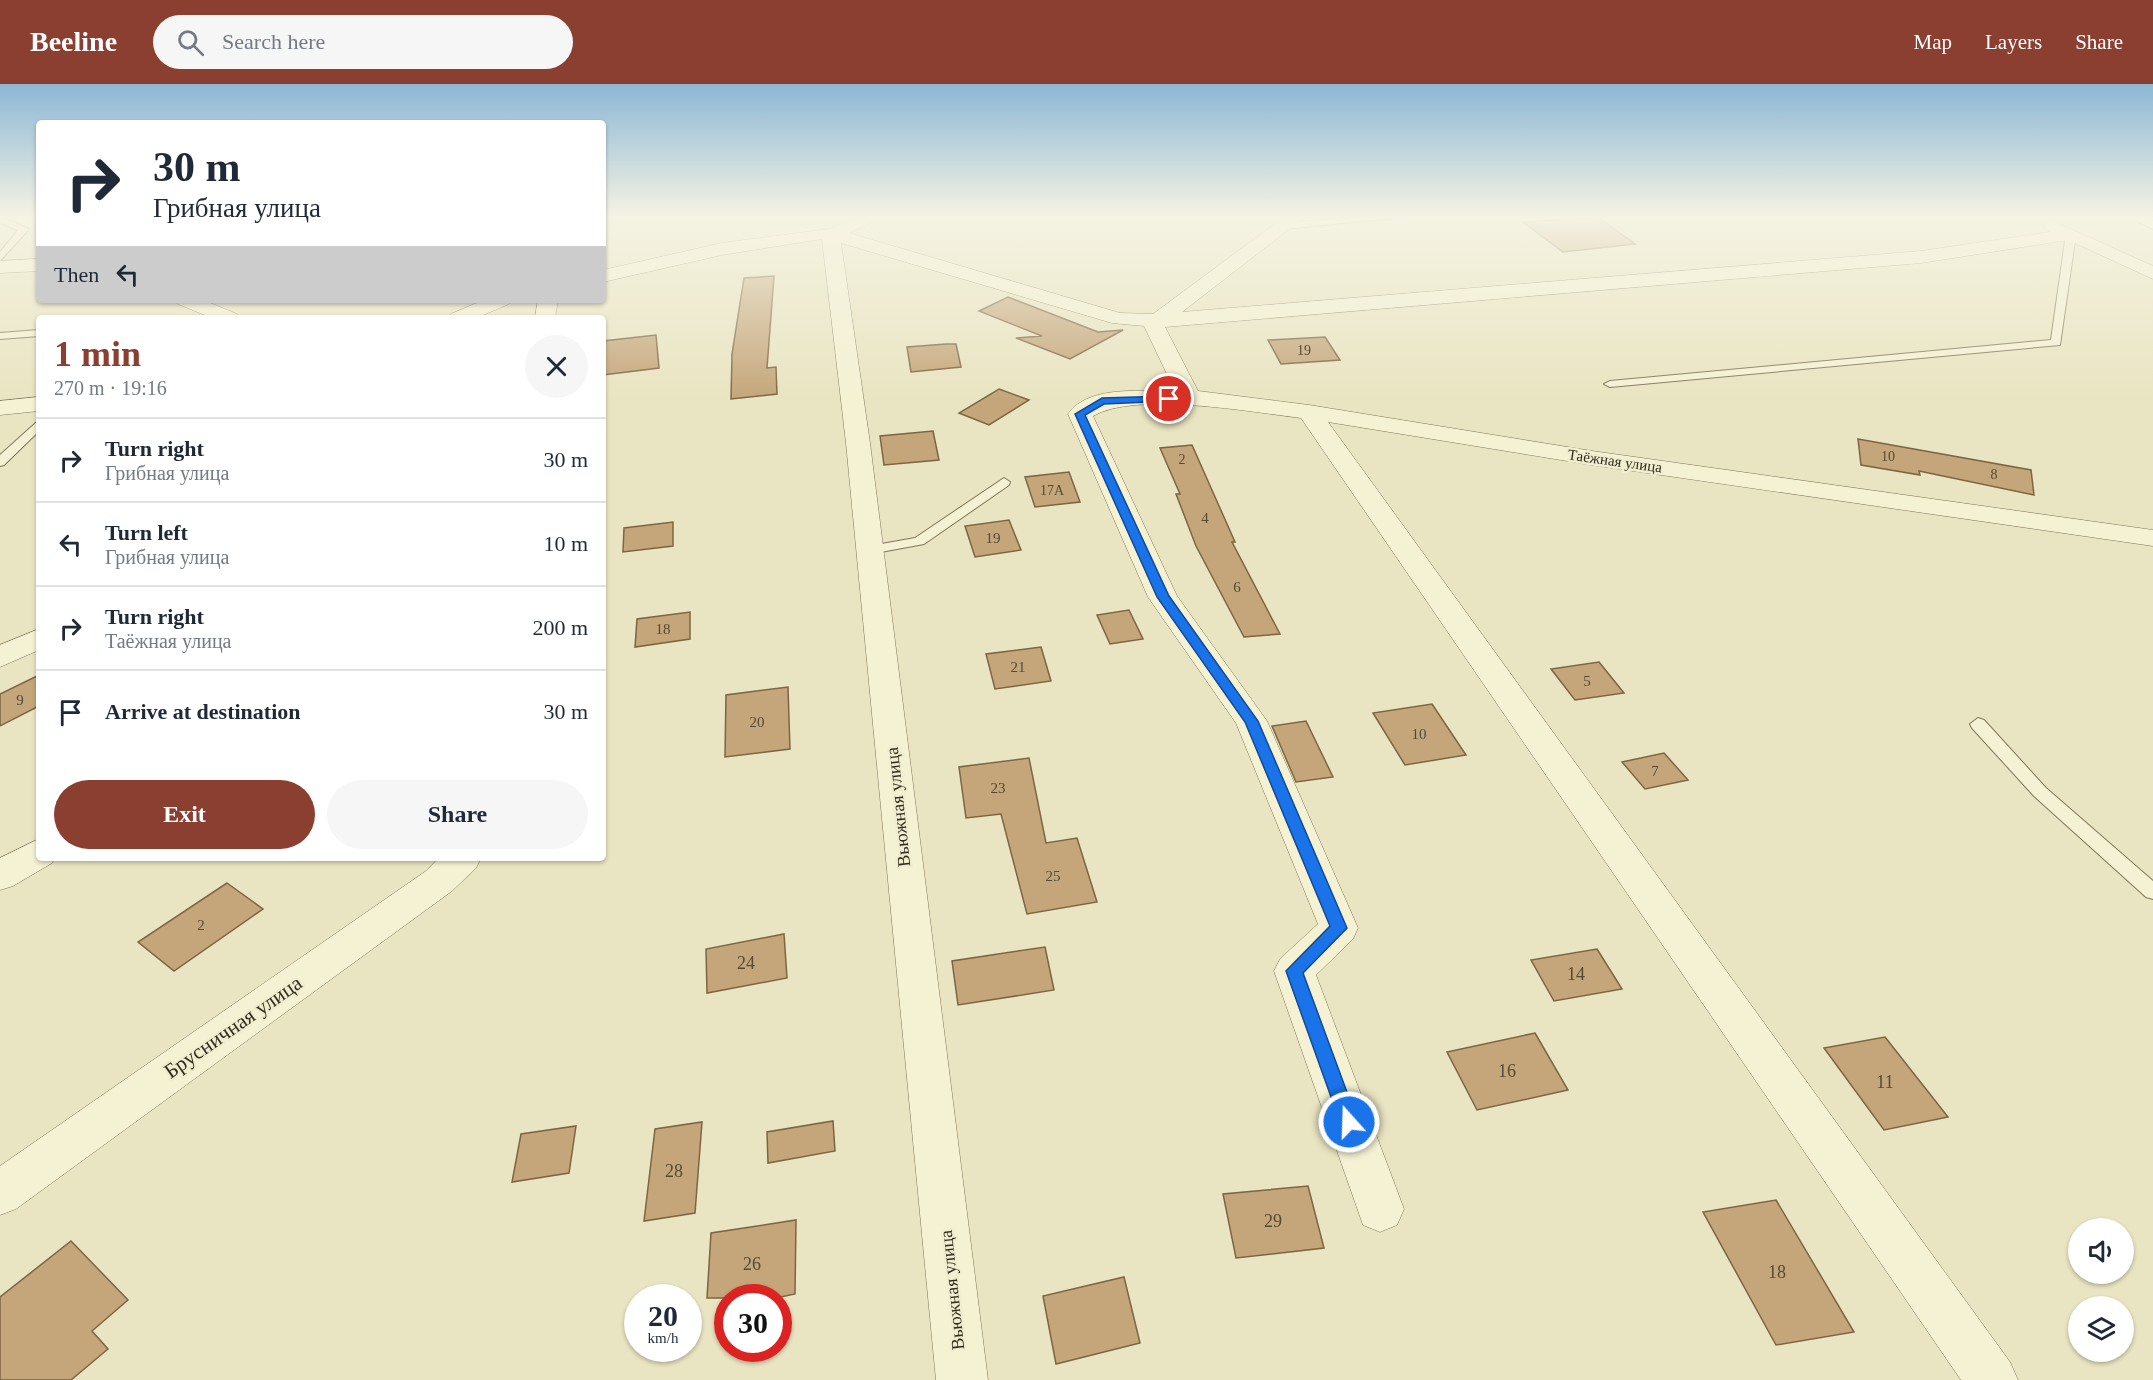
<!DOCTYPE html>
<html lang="en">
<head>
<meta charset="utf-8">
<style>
  body { margin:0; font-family:"Times New Roman",serif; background:#f6f6f7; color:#1f2937; height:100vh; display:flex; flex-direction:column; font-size:22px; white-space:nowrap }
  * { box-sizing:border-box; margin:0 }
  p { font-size:20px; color:#747a83 }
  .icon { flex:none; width:33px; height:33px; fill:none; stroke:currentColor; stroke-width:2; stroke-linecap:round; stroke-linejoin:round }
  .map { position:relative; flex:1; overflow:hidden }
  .side { position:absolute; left:36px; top:231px; width:570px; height:546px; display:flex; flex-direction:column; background:#fff; border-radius:6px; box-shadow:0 2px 4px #0004 }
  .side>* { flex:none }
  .hud { position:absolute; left:36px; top:36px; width:570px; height:183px; border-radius:6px; box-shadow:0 2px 4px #0004; background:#fff; color:#1f2937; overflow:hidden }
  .fabs { position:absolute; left:2068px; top:1134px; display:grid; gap:12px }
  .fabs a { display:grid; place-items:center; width:66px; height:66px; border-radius:50%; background:#fff; box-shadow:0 2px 4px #0004; font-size:30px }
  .speed { position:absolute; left:624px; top:1200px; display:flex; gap:12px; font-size:30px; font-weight:700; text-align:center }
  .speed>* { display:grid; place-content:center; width:78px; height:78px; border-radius:50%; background:#fff; box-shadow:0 2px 4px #0004; line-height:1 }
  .speed small { font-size:15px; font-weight:400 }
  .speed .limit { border:9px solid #d22; background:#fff; color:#111 }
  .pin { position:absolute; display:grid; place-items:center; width:51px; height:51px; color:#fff; margin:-26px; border:3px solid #fff; border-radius:50%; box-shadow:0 2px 6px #0007 }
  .me { position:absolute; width:66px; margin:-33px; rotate:340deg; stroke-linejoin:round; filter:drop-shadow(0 0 4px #0008) }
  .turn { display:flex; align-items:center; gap:21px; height:126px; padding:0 18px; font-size:27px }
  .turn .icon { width:78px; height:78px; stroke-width:2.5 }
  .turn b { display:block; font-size:42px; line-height:51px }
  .then { display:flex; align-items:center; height:57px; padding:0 18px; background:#0003; gap:12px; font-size:22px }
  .round { display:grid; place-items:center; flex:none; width:63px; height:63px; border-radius:32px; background:#f6f6f7 }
  .overview { display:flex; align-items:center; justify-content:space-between; height:102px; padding:0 18px }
  h1 { font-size:36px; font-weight:800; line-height:45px; color:#8a3f30 }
  .primary-button { display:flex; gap:12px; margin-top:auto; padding:12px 18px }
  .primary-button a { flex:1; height:69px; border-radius:36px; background:#8a3f30; color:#fff; font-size:24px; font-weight:800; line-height:69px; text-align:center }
  .primary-button a+a { background:#f6f6f7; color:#1f2937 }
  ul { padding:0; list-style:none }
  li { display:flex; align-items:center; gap:18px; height:84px; padding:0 18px; border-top:2px solid #e0e1e3 }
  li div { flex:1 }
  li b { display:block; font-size:22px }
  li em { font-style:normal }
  header { display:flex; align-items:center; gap:36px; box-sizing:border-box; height:84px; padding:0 30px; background:#8a3f30; color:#fff }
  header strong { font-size:28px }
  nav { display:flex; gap:33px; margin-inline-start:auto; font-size:21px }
  .search { width:420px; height:54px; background:#f6f6f7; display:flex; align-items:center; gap:15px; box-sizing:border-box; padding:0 21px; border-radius:33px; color:#747a83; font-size:22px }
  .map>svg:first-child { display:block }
  .building { fill:#c4a67a; stroke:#7e6542; stroke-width:1.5 }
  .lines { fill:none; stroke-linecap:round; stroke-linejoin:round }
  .service-casing { stroke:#81765a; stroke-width:2 }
  .minor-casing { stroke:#81765a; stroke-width:1 }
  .secondary-casing { stroke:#63573e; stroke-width:1 }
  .service { fill:#f5f1d3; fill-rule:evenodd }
  .minor { fill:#f5f1d3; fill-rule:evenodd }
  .secondary { fill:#f5f1d3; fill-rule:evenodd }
  .route { fill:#1a73e8; stroke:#114b97; stroke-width:1.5 }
  .labels { text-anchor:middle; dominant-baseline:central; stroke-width:5; stroke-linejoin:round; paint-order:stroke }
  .far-number-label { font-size:14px; fill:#564a34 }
  .far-street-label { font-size:15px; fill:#322b1d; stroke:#f1eed0 }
  .number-label { font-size:15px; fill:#564a34 }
  .street-label { font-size:18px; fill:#322b1d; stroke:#f1eed0 }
  .near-number-label { font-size:18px; fill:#564a34 }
  .near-street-label { font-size:21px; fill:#322b1d; stroke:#f1eed0 }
</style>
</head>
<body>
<header>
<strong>Beeline</strong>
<div class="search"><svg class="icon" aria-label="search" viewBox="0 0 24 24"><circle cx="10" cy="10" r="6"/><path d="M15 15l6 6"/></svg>Search here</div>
<nav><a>Map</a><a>Layers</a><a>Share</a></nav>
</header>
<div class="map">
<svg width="2153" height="1296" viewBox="0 0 2153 1296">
  <rect width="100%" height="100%" fill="#e9e4c1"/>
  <!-- building -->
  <path class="building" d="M1598,133L1635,160L1563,168L1523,138Z
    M774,192L767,284L776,283L777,310L731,315L732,270L744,194Z
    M1008,213L1098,248L1123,246L1070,275L1016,254L1042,252L979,227Z
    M656,251L659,284L603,291V257Z
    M1325,253L1340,276L1281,280L1268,256Z
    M946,260H956L961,283L911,288L907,263Z
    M999,305L1029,316L989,341L959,329Z
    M933,347L939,376L884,381L880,352Z
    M1858,355L2031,386L2034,411L1919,387L1920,391L1861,381Z
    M1192,361L1235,458H1232L1280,550L1244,553L1196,462L1176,410H1180L1160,364Z
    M1069,388L1080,418L1035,423L1025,393Z
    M1009,436L1021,466L975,473L965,442Z
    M673,438V462L623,468L624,444Z
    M1129,526L1143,555L1110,560L1097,531Z
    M690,528V555L635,563L637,535Z
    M1041,563L1051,597L995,605L986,570Z
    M1599,578L1624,609L1575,616L1551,585Z
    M39,591V622L0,642V610Z
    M788,603L790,665L725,673L726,611Z
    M1432,620L1466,671L1405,681L1373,629Z
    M1306,637L1333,693L1296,698L1272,642Z
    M1664,669L1688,696L1645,705L1622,678Z
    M1029,674L1046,759L1077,754L1097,818L1027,830L1001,730L966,734L959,683Z
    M227,799L263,825L174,887L138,858Z
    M784,850L787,894L707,909L706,865Z
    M1045,863L1054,906L958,921L952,877Z
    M1597,865L1622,905L1554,917L1531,876Z
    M1535,949L1568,1006L1477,1026L1447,968Z
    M1885,953L1948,1033L1884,1046L1824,964Z
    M833,1037L835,1067L768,1079L767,1048Z
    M702,1038L695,1129L644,1137L655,1045Z
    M576,1042L569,1089L512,1098L521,1050Z
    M1308,1102L1324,1164L1236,1174L1223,1110Z
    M1776,1116L1854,1248L1776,1261L1703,1128Z
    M796,1136L795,1210L776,1214H707L711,1149Z
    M71,1157L128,1216L92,1247L108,1265L71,1296H0V1213Z
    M1124,1193L1140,1259L1056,1280L1043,1212Z"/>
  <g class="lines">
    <defs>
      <path id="service" d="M0,133L29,145L0,177V168L18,146L0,139Z
        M1359,133H1404L1284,145L1279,142L1284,139Z
        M2071,147L2076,150L2060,261L1610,303L1604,300L1610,297L2051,256L2066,150Z
        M39,246V252L0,255V249Z
        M39,336V347L4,381L0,382V371Z
        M1004,394L1010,398L1009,401L924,460L870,470L863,466L870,462L915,454Z
        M1978,634L1984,636L2046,704L2153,797V815L2146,813L2034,712L1972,644L1970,640Z"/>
      <path id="minor" d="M858,133H884L849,149L1120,229L1153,230L1284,133H1305L1182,228L1921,167L2050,148L2042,141L2051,136L2153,182V195L2068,156L1921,179L1165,243L1198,307L1309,321L1592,367L2153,446V462L1592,381L1328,338L2010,1278L2018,1296H1961L1301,334C1251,328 1136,307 1093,332L1177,512L1267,637L1358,844L1353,855L1316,891L1404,1125L1397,1141L1380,1148L1363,1141L1274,887L1280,875L1318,840L1236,639L1148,513L1068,330C1089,300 1144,308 1175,307L1144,242L1112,239L841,159L870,359L988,1296H936L846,359L822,155L722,171L603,198V186L722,159L829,145Z
        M39,175V187L0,189V177Z
        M175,216H203L237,230L240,234H212L178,220Z
        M484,216H512L509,220L476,234H448L451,230Z
        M538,216H558L555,234H535Z
        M39,313V327L0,331V317Z
        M39,545V566L0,583V561Z
        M39,755V774H55L52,779L13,802L0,806V774Z
        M439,774H481L476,784L452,807L16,1125L0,1131V1082L426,787Z"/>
      <path id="secondary" d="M2128,133H2153V145Z"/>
    </defs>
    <!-- service casing -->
    <use href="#service" class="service-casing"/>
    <!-- minor casing -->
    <use href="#minor" class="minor-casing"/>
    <!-- secondary casing -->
    <use href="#secondary" class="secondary-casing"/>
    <!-- service -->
    <use href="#service" class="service"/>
    <!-- minor -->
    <use href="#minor" class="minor"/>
    <!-- secondary -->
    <use href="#secondary" class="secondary"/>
  </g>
  <!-- sky -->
  <linearGradient id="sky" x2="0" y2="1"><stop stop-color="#8cb7d5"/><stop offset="0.42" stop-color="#f5f3e3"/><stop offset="1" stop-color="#f5f3e3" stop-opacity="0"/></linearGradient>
  <rect width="2153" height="315" fill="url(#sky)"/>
  <!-- route -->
  <path class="route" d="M1169,312L1173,315L1172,317L1104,320L1085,331L1169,512L1258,637L1347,844L1303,889L1358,1038L1355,1044L1349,1047L1342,1044L1340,1038L1286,887L1330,842L1245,638L1157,513L1075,330L1102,314Z"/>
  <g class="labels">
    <!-- far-number labels -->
    <g class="far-number-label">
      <text x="1304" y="266">19</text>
      <text x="1888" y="372">10</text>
      <text x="1182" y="375">2</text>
      <text x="1994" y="390">8</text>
      <text x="1052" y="406">17А</text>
    </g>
    <!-- far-street labels -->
    <g class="far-street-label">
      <text transform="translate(1615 377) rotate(8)">Таёжная улица</text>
    </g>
    <!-- number labels -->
    <g class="number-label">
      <text x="1205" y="434">4</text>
      <text x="993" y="454">19</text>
      <text x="1237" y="503">6</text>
      <text x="663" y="545">18</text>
      <text x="1018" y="583">21</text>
      <text x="1587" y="597">5</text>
      <text x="20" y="616">9</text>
      <text x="757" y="638">20</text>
      <text x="1419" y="650">10</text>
      <text x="1655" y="687">7</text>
      <text x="998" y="704">23</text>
      <text x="1053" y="792">25</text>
      <text x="201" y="841">2</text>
    </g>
    <!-- street labels -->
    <g class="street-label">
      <text transform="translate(898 723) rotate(-96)">Вьюжная улица</text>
      <text transform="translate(952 1206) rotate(-96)">Вьюжная улица</text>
    </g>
    <!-- near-number labels -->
    <g class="near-number-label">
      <text x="746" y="879">24</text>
      <text x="1576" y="890">14</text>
      <text x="1507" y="987">16</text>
      <text x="1885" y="998">11</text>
      <text x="674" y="1087">28</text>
      <text x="1273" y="1137">29</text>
      <text x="752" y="1180">26</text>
      <text x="1777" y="1188">18</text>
    </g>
    <!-- near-street labels -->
    <g class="near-street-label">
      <text transform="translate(233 943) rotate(-35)">Брусничная улица</text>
    </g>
  </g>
</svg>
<div class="fabs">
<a><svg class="icon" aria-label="sound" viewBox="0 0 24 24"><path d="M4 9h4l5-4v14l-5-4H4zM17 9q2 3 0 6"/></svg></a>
<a><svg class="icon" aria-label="layers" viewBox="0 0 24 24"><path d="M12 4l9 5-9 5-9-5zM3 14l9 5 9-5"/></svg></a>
</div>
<div class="speed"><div>20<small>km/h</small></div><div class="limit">30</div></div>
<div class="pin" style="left:1169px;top:315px;background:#d93025"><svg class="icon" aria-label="arrive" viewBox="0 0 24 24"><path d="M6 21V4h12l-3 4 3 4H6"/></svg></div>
<svg class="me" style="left:1349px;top:1038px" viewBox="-20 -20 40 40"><circle r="17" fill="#1a73e8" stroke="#fff" stroke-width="3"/><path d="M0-11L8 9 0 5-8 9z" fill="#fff"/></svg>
<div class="hud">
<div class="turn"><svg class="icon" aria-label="right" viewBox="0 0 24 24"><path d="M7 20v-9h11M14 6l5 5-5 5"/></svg><div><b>30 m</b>Грибная улица</div></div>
<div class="then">Then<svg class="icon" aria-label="left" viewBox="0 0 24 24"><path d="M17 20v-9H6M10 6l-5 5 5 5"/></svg></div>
</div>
<section class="side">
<div class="overview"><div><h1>1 min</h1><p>270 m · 19:16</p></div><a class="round"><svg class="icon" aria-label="close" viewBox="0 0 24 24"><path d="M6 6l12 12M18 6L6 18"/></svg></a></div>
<ul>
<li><svg class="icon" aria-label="right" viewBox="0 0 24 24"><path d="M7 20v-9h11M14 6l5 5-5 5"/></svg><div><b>Turn right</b><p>Грибная улица</p></div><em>30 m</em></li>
<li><svg class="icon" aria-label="left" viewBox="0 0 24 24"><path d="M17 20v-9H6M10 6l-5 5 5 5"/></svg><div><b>Turn left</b><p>Грибная улица</p></div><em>10 m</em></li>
<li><svg class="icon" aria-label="right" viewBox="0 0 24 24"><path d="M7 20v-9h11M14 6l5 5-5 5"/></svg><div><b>Turn right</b><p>Таёжная улица</p></div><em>200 m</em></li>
<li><svg class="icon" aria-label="arrive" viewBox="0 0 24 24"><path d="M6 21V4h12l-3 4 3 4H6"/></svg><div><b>Arrive at destination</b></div><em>30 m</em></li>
</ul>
<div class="primary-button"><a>Exit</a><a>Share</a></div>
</section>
</div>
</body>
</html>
